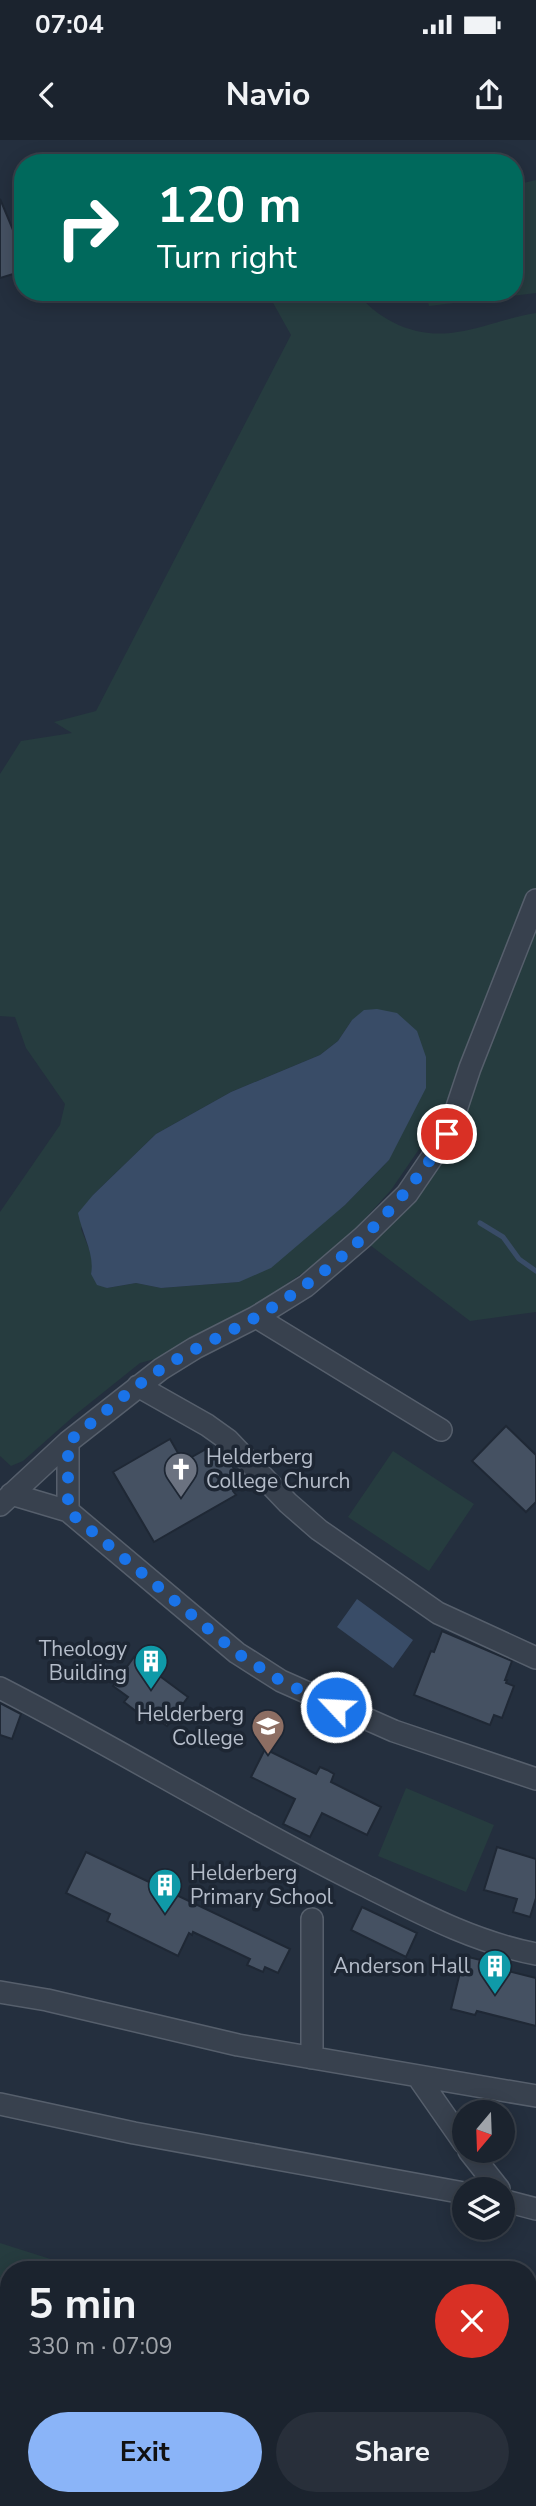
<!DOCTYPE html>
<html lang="en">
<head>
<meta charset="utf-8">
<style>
  body { margin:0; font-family:"Nunito Sans",sans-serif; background:#282f3a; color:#f1f3f6; height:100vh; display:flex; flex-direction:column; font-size:26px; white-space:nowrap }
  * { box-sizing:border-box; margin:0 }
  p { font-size:23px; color:#a0a4aa }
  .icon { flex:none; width:38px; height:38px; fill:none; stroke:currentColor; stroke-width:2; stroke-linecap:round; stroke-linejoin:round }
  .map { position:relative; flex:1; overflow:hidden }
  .sheet { position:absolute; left:0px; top:2121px; width:537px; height:245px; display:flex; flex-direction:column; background:#1b232e; border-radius:28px 28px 0 0; box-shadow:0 4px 18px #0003,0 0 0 2px #39404a }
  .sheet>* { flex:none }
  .top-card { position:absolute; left:14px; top:14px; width:509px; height:147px; border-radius:28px; box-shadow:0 4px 18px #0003,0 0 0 2px #39404a; background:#00695c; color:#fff; overflow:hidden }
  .needle { width:46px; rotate:199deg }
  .buttons { position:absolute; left:452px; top:1960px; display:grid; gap:14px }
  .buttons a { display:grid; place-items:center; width:63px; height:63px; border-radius:50%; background:#1b232e; box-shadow:0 4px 18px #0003,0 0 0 2px #39404a; font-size:35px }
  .pin { position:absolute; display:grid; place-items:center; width:60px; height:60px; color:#fff; margin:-30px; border:4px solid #fff; border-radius:50%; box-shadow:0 2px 7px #0007 }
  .me { position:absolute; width:77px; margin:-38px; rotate:295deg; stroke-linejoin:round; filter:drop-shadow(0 0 5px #0008) }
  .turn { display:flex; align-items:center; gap:24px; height:147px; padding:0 28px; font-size:32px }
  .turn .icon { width:91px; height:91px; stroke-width:2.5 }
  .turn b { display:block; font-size:49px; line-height:60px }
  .round { display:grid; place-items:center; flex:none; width:74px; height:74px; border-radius:37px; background:#282f3a }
  .head { display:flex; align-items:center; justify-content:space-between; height:119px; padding:0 28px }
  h1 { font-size:42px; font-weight:700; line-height:52px }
  .action { display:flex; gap:14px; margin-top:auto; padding:14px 28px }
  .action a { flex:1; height:80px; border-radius:42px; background:#8ab4f8; color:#111; font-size:28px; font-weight:700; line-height:80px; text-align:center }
  .action a+a { background:#282f3a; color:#f1f3f6 }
  .status { display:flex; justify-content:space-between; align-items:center; height:49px; padding:0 35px; background:#1b232e; direction:ltr }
  .status svg { height:19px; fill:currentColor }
  header { display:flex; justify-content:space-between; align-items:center; height:91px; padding:0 28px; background:#1b232e; font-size:32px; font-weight:700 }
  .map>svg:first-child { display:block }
  .green { fill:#263c3f; fill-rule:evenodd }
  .water { fill:#394c67 }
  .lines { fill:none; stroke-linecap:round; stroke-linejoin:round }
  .stream { stroke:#394c67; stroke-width:5 }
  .building { fill:#455162; stroke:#1f2835; stroke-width:2 }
  .street-casing { stroke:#565f6c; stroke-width:24 }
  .street { stroke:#38414e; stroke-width:21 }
  .route { stroke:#1a73e8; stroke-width:12; stroke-dasharray:0 21.6 }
  .labels { text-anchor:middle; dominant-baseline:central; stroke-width:7; stroke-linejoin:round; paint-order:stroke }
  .poi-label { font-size:21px; fill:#b4bcc9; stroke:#1d2633; text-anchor:end }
</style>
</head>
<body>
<div class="status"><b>07:04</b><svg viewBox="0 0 49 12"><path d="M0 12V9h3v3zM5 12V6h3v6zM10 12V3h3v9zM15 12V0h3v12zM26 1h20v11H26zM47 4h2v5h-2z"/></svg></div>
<header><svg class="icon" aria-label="back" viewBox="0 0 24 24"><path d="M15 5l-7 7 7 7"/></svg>Navio<svg class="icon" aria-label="share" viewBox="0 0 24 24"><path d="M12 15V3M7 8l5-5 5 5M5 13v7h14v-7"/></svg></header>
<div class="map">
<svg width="536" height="2366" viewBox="0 0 536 2366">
  <rect width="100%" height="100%" fill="#242f3e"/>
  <!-- green -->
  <path class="green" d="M536,40V153L429,166L425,152H514L515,45Z
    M267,152H356C380,182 418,199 457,192C484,188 509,177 536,173V752L496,849L489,848L451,955L439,980L391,1050L348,1097L323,1119L263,1160L248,1177L195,1208L140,1223L75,1275L23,1321L11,1326L0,1316V1072L60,985L65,964L26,908L15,877L0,876V634L21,601L72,593L54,582L96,571L291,195ZM352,880L389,1020L345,1065L239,1142L161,1148L136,1143L107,1148L91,1134L94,1121L81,1089L93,1055L156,994L231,952L320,915L338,901Z
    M536,780V1172L470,1181L366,1102L411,1059Z
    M393,1311L474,1364L429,1431L348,1377Z
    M406,1648L494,1685L466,1752L378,1716Z
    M0,2103L85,2130H9V2357H528L529,2269L536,2271V2366H0Z"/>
  <!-- water -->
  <path class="water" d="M377,869L397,873L417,891L426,917V948L389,1020L345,1065L271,1128L239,1142L161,1148L136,1143L107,1148L97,1145L91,1134C95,1114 82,1094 78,1073L93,1055L156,994L231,952L320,915L338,901L352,880L364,870Z
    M357,1459L413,1500L393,1528L337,1487Z"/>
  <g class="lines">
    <!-- stream -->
    <path class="stream" d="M480,1083L503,1097L519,1119L536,1131"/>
  </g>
  <!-- building -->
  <path class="building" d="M0,59L13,90L23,86V131L0,138Z
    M506,1286L536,1315V1362L526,1372L472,1321Z
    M170,1299L183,1322L208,1308L210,1312L220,1311L229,1321L241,1340L233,1351L236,1355L154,1402L113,1332Z
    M442,1491L512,1521L505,1540H507L506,1543L514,1546L502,1578L494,1575L490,1585L414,1555L431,1511L434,1512Z
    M134,1517L188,1557L167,1586L154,1577L150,1582L124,1562L128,1557L113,1546Z
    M0,1563L21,1574L12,1599L0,1595Z
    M265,1609L316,1634L320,1627L327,1630L334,1634L331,1642L381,1667L367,1695L322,1673L310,1697L283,1684L295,1659L251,1637Z
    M497,1707L536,1719V1758L530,1777L513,1772L517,1759L484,1750Z
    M86,1712L290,1809L278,1833L265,1827L263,1832L247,1825L250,1819L193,1792L192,1795L189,1793L178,1816L107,1781L110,1774L66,1753Z
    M362,1767L417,1793L406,1817L351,1790Z
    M464,1816L489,1822L488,1826L536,1838V1886L477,1871L475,1875L451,1869Z"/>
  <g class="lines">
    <defs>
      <path id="street" d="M256,1177L441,1290
        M138,1246L207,1285L228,1300L288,1363L319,1390L438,1473L536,1518
        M68,1302V1371
        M11,1354L68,1371L237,1513L281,1541L394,1591L536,1639
        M0,1365L68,1302L161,1229L195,1208L256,1177L306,1146L363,1097L407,1054L448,994L470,928L536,760
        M0,1548C123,1611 240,1684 364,1745C420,1773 474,1802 536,1814
        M0,1852L47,1860L238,1905L536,1956
        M312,1918V1779
        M418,1937L464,2003
        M0,1964L134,1993L464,2053
        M469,2011L499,2049
        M502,2060L536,2069"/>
    </defs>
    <!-- street casing -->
    <use href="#street" class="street-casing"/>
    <!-- street -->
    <use href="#street" class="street"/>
  </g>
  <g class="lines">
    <!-- route -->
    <path class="route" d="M336,1567L281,1541L237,1513L68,1371V1302C99,1277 130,1249 164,1227C194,1208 227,1194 258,1176C335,1131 400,1070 447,994"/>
  </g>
  <!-- icons -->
  <defs>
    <symbol id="church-pin" viewBox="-11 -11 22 30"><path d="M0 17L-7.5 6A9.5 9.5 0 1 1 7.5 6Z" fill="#6b7280" stroke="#1d2633"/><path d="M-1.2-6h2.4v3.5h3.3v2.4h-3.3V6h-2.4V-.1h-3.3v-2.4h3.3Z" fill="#fff"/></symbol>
    <symbol id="building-pin" viewBox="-11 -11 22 30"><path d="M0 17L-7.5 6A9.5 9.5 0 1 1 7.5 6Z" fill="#0f9aa8" stroke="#1d2633"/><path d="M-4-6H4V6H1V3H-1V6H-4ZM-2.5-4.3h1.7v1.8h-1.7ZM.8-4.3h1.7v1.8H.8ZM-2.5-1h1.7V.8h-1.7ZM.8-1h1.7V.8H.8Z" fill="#fff"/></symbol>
    <symbol id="university-pin" viewBox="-11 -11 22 30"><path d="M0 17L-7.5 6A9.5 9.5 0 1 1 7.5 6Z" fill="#8d6e63" stroke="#1d2633"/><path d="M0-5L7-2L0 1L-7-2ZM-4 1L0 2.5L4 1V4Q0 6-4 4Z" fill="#fff"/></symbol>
  </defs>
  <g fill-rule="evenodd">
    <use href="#church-pin" x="162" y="1310" width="38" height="52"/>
    <use href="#building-pin" x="132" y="1502" width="38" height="52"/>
    <use href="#university-pin" x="249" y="1567" width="38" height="52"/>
    <use href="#building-pin" x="146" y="1726" width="38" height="52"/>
    <use href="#building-pin" x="476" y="1807" width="38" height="52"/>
  </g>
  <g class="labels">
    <!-- poi labels -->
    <g class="poi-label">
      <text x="206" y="1317" text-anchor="start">Helderberg<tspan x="206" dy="24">College Church</tspan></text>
      <text x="127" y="1509">Theology<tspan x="127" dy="24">Building</tspan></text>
      <text x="244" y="1574">Helderberg<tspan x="244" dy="24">College</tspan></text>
      <text x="190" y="1733" text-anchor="start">Helderberg<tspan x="190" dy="24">Primary School</tspan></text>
      <text x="470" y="1826">Anderson Hall</text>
    </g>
  </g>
</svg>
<div class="buttons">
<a><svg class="needle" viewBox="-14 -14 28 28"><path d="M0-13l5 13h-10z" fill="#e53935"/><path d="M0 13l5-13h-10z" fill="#a0a4aa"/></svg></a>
<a><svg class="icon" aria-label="layers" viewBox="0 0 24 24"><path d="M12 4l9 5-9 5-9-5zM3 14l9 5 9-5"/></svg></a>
</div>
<div class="pin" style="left:447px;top:994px;background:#d93025"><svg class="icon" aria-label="arrive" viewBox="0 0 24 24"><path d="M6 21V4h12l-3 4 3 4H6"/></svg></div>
<svg class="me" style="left:336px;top:1567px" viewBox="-20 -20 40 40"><circle r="17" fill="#1a73e8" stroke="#fff" stroke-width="3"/><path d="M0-11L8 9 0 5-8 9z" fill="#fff"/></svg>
<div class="top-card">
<div class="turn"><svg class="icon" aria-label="right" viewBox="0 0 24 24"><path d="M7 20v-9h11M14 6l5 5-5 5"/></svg><div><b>120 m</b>Turn right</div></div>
</div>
<section class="sheet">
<div class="head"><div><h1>5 min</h1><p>330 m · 07:09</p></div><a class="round" style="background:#d93025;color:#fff"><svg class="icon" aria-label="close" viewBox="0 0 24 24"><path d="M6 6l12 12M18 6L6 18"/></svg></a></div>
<div class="action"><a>Exit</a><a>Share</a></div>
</section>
</div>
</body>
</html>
